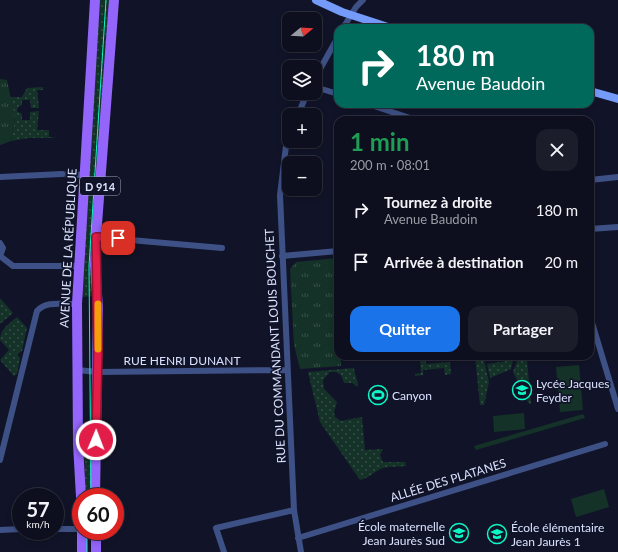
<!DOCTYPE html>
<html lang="fr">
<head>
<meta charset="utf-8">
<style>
  body { margin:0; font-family:Lato,sans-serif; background:#1b1d2b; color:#f1f3f6; height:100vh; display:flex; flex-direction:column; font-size:15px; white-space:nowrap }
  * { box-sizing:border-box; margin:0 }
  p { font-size:13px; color:#9a9ca4 }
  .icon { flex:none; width:22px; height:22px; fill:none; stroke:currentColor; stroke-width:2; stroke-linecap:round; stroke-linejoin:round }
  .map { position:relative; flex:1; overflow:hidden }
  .sheet { position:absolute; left:334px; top:116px; width:260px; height:244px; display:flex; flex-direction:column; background:#0d0f1e; border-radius:12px; box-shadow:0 2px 6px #0003,0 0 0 1px #2d2f3c }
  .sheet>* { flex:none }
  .banner { position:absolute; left:334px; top:24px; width:260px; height:84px; border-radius:12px; box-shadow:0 2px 6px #0003,0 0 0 1px #2d2f3c; background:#00695c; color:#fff; overflow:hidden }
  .needle { width:26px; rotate:72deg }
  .buttons { position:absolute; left:282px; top:12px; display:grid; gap:8px }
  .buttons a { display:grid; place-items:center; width:40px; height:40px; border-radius:8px; background:#0d0f1e; box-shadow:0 2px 6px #0003,0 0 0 1px #2d2f3c; font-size:20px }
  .speed { position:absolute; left:12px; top:488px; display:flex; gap:8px; font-size:20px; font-weight:700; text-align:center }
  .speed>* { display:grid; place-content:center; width:52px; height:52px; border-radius:50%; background:#0d0f1e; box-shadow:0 2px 6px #0003,0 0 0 1px #2d2f3c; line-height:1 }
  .speed small { font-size:10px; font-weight:400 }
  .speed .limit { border:6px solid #d22; background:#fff; color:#111 }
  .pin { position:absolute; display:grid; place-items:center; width:34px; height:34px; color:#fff; margin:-17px; border-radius:8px; box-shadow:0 2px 6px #0006 }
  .me { position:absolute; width:44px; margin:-22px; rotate:1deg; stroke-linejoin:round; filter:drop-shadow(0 0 3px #0008) }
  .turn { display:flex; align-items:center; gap:14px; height:84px; padding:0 16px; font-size:18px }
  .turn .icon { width:52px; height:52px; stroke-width:2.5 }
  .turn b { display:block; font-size:28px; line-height:34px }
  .round { display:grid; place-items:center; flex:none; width:42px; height:42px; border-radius:12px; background:#1b1d2b }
  .overview { display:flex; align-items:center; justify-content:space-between; height:68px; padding:0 16px }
  h1 { font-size:24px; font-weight:700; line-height:30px; color:#1e9e55 }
  .cta { display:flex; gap:8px; margin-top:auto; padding:8px 16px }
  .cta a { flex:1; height:46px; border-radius:12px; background:#1a73e8; color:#fff; font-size:16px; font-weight:700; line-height:46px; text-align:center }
  .cta a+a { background:#1b1d2b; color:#f1f3f6 }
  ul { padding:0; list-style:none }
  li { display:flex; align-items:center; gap:12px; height:52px; padding:0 16px }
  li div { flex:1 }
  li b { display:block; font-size:15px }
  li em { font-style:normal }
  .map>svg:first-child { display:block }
  .grass { fill:url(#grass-dots) }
  .park { fill:url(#park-tufts) }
  .pitch { fill:#143228 }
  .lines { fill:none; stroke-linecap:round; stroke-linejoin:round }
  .street-tunnel { stroke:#2f3348; stroke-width:6; stroke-dasharray:6 3; stroke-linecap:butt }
  .street { stroke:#3e5186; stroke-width:6 }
  .secondary { stroke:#749afa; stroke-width:8 }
  .primary { stroke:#9465fa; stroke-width:10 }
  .tram { stroke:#0df7c6; stroke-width:1 }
  .route-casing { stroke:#92132f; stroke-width:10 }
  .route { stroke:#e11d48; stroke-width:7 }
  .slow { stroke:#f59e0b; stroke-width:7 }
  .labels { text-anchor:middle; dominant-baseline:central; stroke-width:3.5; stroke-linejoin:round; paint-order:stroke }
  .shield { fill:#111428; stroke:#9ea4be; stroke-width:1 }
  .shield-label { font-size:11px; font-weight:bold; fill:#dae1fe }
  .street-label { font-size:12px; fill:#dae1fe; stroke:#111428 }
  .poi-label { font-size:12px; fill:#dae1fe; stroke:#111428; text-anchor:start }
</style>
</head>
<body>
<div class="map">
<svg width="618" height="552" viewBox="0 0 618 552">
  <defs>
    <pattern id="grass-dots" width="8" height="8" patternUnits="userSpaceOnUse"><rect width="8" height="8" fill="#143228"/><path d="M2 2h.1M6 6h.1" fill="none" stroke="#364f48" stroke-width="1.8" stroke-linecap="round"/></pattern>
    <pattern id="park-tufts" width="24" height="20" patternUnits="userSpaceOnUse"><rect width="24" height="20" fill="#143228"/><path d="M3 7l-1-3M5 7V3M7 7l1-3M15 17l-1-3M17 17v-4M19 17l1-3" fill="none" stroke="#364f48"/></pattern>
  </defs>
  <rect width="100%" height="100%" fill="#111428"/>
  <!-- grass -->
  <path class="grass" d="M99,0H111L94,296L81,297Z
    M43,87V90H37L39,108H31L30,100H22V105L18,107L17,111L22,114V120H30V112L39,111L37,130H49V137L57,138H28L11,141L15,118L10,97H22L27,88Z
    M0,298L13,313L0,324Z
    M17,317L27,328L22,351L17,354L20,358L17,374L14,376L0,360L9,350L0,340C0,329 9,324 17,317Z
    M413,356H425L426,364L450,362L451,374L445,375L444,368L423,370V375L415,376V374L421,373L420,357Z
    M475,356H483L489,382L484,405H480Z
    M513,360L511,369L490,378L487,364Z
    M527,360L531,404H529L513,372L517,361Z
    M354,368C355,377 358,380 358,387L352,383H344L341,375L336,372H330L323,380L324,389L337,402L334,412L335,417L341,421L362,417L365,450L383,449L380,455L383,462H405L406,466C399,467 391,466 383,468C374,471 372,477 360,480L320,422L308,372Z
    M81,437H91L92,497H85V464Z"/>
  <!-- park -->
  <path class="park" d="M0,79L7,80L15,118L11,141L0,145Z
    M338,258V356H341V366L300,369L294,345L290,269L296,262Z"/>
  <!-- pitch -->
  <path class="pitch" d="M579,365L583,410L560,412L556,367Z
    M524,413L525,429L494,432L493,416Z
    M583,414L585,418L476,450L474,446Z
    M604,489L609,507L576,517L571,499Z"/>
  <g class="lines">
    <!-- street-tunnel -->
    <path class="street-tunnel" d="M62,174L77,175"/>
    <!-- street -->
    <path class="street" d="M343,28L356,7L363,0
      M315,78L338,37
      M315,87L338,94
      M368,104L416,120
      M298,115L307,93
      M289,139L286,146L280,195L294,510L301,552
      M77,175L85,174
      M0,177L62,174
      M590,180L618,177
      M590,229L618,227
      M96,237L222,248
      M0,243L3,248L0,256
      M0,256L13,266H78
      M282,256L338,251
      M590,316L618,409
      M77,370L98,372L287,370
      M0,460L37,311C47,300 63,305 77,304
      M55,529H81
      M0,530L21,529
      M298,538L605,444
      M224,552L216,528L294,510"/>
    <!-- secondary -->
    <path class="secondary" d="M316,0L342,12L391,28
      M590,91L618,99"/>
    <!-- primary -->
    <path class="primary" d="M81,497L78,444L77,304L95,0
      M95,497L98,308L95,265L96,237L114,0
      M82,531V552
      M96,531V552"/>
    <!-- tram -->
    <path class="tram" d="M91,497L89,266L106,0
      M87,531V552"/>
  </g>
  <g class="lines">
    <defs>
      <path id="route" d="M96,440L98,350L96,237L118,238"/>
    </defs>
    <!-- route casing -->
    <use href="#route" class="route-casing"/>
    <!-- route -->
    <use href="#route" class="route"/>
    <!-- slow -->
    <path class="slow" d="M98,304V349"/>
  </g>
  <!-- icons -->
  <defs>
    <symbol id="school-ring" viewBox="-11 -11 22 22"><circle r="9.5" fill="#111428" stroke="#0df7c6" stroke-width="1.5"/><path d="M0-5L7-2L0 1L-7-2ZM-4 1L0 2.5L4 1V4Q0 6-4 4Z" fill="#0df7c6"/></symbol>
    <symbol id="stadium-ring" viewBox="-11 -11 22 22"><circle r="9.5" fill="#111428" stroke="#0df7c6" stroke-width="1.5"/><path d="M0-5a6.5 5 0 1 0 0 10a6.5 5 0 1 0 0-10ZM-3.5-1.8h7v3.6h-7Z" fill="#0df7c6"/></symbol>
  </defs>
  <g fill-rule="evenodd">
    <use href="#school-ring" x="511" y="379" width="22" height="22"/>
    <use href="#stadium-ring" x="367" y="384" width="22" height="22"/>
    <use href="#school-ring" x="448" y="522" width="22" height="22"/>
    <use href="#school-ring" x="486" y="523" width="22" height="22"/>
  </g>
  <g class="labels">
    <!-- shield labels -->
    <rect class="shield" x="80" y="177" width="40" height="18" rx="3"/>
    <g class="shield-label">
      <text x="100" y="186">D 914</text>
    </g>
    <!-- street labels -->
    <g class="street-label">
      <text transform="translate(68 248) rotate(-87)">AVENUE DE LA RÉPUBLIQUE</text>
      <text transform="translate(275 346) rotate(-93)">RUE DU COMMANDANT LOUIS BOUCHET</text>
      <text x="182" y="360">RUE HENRI DUNANT</text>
      <text transform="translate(448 480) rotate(-17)">ALLÉE DES PLATANES</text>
    </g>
    <!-- poi labels -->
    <g class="poi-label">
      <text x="536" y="383">Lycée Jacques<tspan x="536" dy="14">Feyder</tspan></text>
      <text x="392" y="395">Canyon</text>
      <text x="445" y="526" text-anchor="end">École maternelle<tspan x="445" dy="14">Jean Jaurès Sud</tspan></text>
      <text x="511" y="527">École élémentaire<tspan x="511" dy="14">Jean Jaurès 1</tspan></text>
    </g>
  </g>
</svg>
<div class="buttons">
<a><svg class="needle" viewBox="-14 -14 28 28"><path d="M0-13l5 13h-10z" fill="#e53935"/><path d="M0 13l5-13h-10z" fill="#9a9ca4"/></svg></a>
<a><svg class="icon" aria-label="layers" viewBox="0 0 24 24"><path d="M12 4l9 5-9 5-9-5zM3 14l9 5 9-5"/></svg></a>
<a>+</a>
<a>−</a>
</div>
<div class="speed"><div>57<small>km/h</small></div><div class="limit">60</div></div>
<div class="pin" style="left:118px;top:238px;background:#d93025"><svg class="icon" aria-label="arrive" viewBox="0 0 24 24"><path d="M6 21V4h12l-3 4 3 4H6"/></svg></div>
<svg class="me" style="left:96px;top:440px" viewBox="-20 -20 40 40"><circle r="17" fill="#e11d48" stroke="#fff" stroke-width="3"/><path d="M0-11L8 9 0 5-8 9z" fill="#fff"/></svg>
<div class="banner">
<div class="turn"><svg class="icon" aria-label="right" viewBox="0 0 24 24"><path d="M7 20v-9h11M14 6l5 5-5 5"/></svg><div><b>180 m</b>Avenue Baudoin</div></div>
</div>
<section class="sheet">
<div class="overview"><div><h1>1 min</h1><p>200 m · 08:01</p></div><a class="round"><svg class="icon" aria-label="close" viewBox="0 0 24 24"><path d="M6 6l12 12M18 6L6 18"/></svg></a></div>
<ul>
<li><svg class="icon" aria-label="right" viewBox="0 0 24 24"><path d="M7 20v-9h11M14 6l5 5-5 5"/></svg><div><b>Tournez à droite</b><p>Avenue Baudoin</p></div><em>180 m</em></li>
<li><svg class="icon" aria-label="arrive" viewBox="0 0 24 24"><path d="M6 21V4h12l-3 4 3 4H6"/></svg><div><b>Arrivée à destination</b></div><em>20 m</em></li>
</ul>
<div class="cta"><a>Quitter</a><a>Partager</a></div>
</section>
</div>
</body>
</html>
